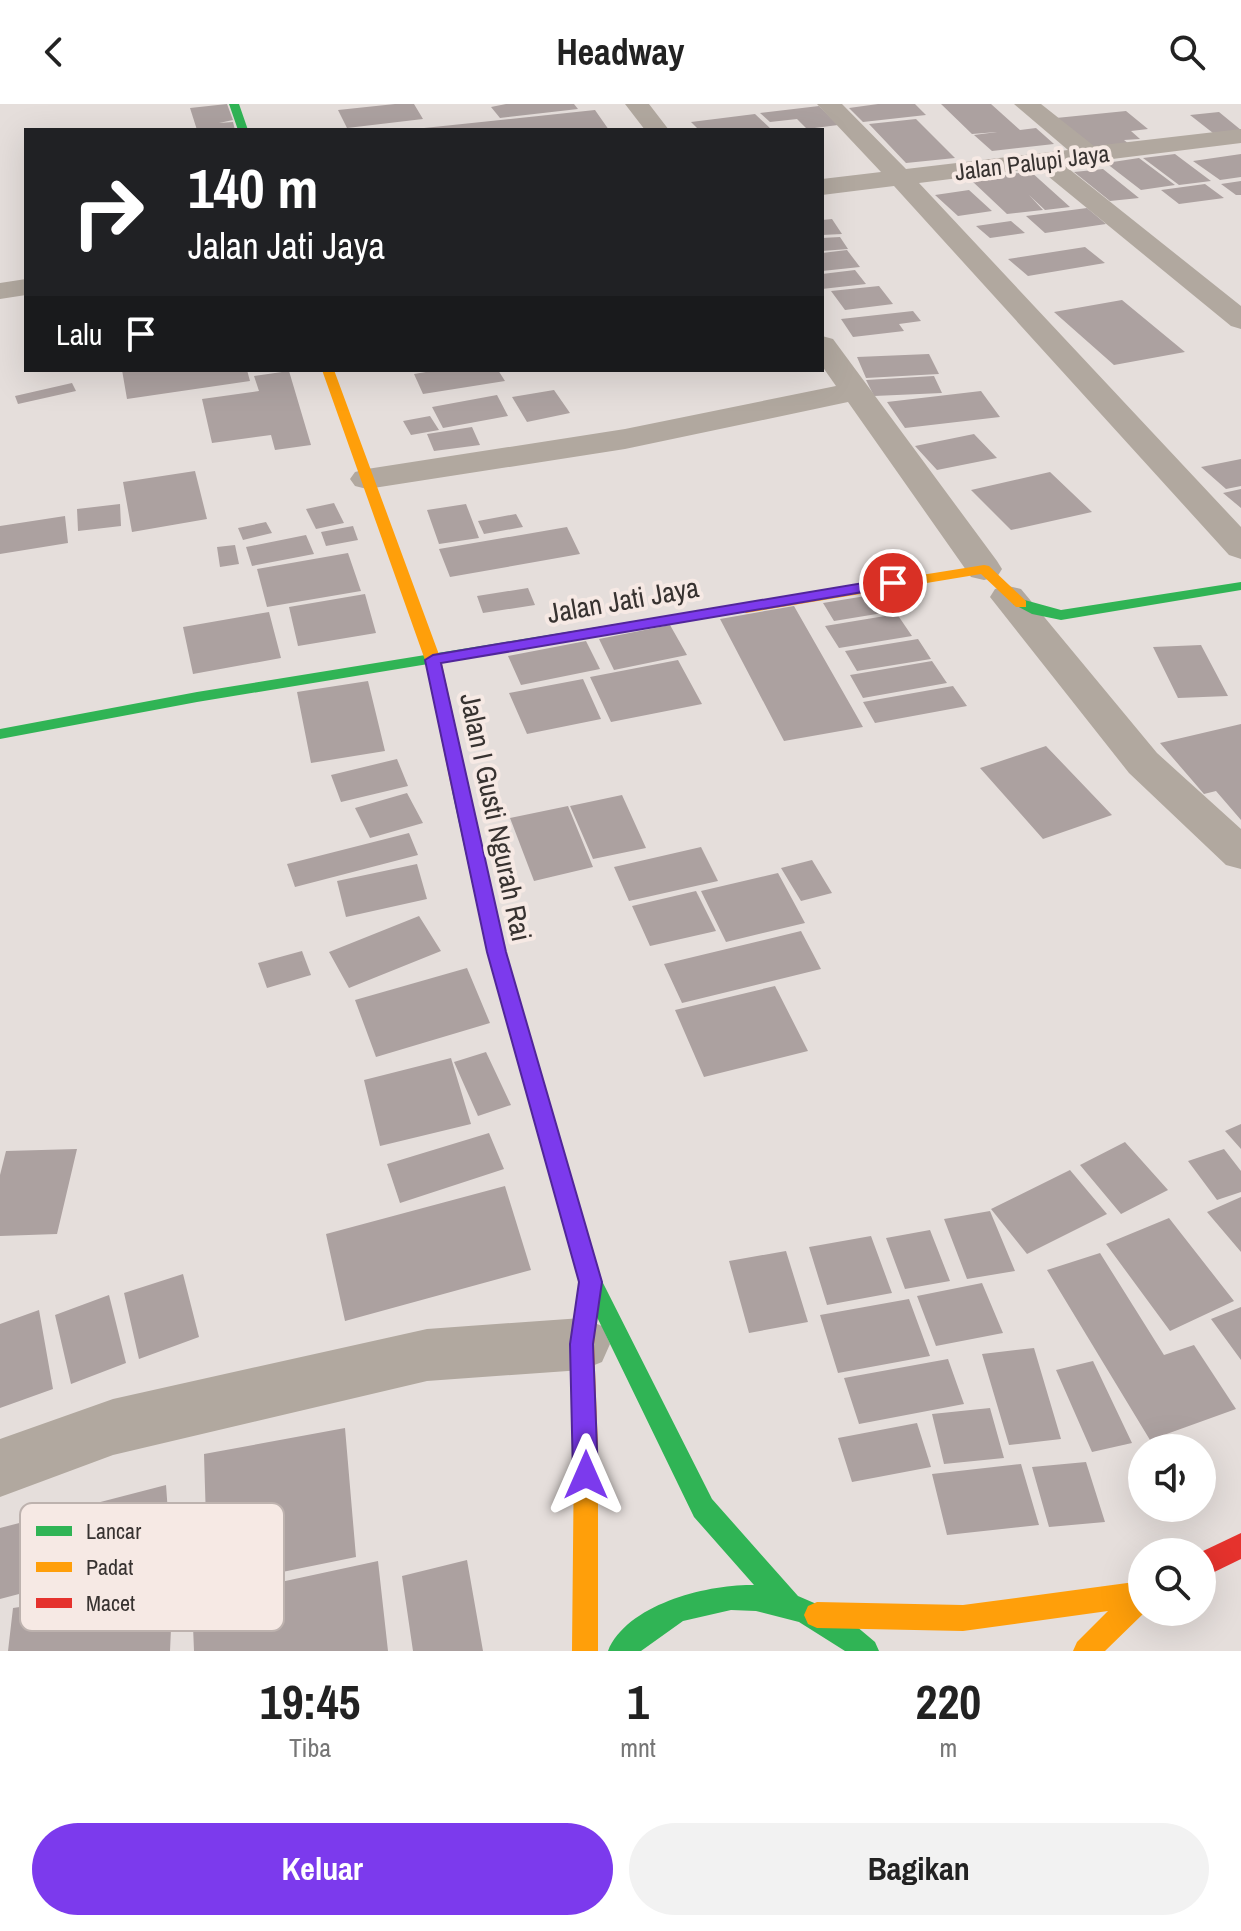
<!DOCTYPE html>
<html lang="id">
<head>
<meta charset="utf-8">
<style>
  body { margin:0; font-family:"Archivo Narrow",sans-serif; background:#f2f2f2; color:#222; height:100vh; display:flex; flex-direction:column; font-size:30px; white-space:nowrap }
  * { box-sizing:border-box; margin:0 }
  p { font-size:26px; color:#767676 }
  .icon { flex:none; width:44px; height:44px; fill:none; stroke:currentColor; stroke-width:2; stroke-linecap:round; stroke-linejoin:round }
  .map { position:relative; height:1547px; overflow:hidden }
  .side { display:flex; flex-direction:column; background:#fff; flex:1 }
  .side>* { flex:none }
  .guide { position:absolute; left:24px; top:24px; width:800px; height:244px; border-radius:0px; box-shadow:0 8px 32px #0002; background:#202124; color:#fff; overflow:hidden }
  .tools { position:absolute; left:1128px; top:1330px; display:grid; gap:16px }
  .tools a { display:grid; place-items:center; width:88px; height:88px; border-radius:50%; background:#fff; box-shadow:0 8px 32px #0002; font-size:40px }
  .pin { position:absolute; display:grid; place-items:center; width:68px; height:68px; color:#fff; margin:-34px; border:4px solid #fff; border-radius:50%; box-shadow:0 2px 8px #0007 }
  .me { position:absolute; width:88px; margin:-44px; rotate:0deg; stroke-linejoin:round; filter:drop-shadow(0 0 6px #0008) }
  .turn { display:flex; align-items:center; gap:28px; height:168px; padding:0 32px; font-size:36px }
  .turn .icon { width:104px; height:104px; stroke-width:2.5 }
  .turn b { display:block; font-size:56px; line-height:68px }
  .then { display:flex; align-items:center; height:76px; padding:0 32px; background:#0003; gap:16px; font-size:30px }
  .eta { display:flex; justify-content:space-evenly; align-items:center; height:136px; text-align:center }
  .eta b { font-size:48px; font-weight:700; line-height:56px }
  .cta { display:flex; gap:16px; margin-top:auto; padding:16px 32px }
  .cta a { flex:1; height:92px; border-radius:48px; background:#7c3aed; color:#fff; font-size:32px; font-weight:700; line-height:92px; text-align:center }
  .cta a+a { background:#f2f2f2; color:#222 }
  header { display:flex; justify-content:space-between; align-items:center; height:104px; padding:0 32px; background:#fff; font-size:36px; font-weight:700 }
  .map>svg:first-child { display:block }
  .building { fill:#aca1a0 }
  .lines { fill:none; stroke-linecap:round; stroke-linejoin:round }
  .street { fill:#b1a89f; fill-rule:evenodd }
  .fast { fill:#30b455; fill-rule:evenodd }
  .slow { fill:#ff9f0a; fill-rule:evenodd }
  .jam { fill:#e5322d; fill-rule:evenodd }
  .route { fill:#7c3aed; stroke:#51269a; stroke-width:2 }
  .labels { text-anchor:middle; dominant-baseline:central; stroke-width:8; stroke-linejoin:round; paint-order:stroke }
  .far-street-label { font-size:24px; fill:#373230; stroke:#f6e9e4 }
  .street-label { font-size:28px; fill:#373230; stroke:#f6e9e4 }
  .key { fill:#f6e9e4; stroke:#bdb2ae; stroke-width:2 }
  .key-label { font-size:22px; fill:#373230 }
</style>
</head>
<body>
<header><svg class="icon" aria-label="back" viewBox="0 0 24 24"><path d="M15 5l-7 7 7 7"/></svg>Headway<svg class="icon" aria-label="search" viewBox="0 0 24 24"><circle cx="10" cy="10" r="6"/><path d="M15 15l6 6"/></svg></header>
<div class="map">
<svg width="1241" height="1547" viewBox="0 0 1241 1547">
  <rect width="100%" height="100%" fill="#e5dedb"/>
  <!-- building -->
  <path class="building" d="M227,0L233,16L219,19L233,18L235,26H197L190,4Z
    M395,0H414L423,15L347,24L338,6Z
    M506,0H574L578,5L500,14L491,3Z
    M878,0H915L926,11L863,18L849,4Z
    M941,0H991L1020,26L1036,24L1054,40L992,47L974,31L997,28L972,30Z
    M819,2L838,21L807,25L797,15L770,18L760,9Z
    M595,6L609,26H424V24Z
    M1126,7L1148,25L1131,27L1140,35L1124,36L1129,40L1090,44L1056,14Z
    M1219,8L1241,26L1213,29L1190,11Z
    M755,10L772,26H699L691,18Z
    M916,15L955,54L906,59L869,20Z
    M1175,50L1211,77L1179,81L1143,54Z
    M1241,50V73L1220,76L1193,57Z
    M1139,54L1175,81L1141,86L1106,59Z
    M1103,65L1139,94L1110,97L1074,68Z
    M1030,67L1070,103L1045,106L1029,91L1043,106L1007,110L972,77Z
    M1241,77V91H1236L1221,80Z
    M1205,80L1224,94L1179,100L1161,86Z
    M969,86L992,107L958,112L935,91Z
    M1087,104L1106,120L1045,129L1026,112Z
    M832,115L842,130L822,131V116Z
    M1011,117L1025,129L990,134L976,122Z
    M840,133L848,145L822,147V134Z
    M1085,143L1105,159L1028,172L1008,155Z
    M847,146L860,163L822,167V149Z
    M855,166L866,180L822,185V170Z
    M879,182L893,200L845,206L831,187Z
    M1122,196L1185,248L1114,261L1054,208Z
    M913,207L921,217L899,220L904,227L853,233L841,215Z
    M929,250L939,270L866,274L857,253Z
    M122,266H247L250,277L127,295Z
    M438,266H498L505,277L423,290L414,270Z
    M289,267L311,341L275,346L271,331L212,339L202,295L259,287L254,272Z
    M934,272L942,289L874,292L866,276Z
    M72,279L76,287L18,300L15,292Z
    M554,286L570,309L527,318L512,293Z
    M981,287L1000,313L905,324L887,298Z
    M497,291L508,312L443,324L432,303Z
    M430,312L439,326L411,331L403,317Z
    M472,323L480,341L434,347L427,330Z
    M974,330L997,354L937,366L915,342Z
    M1241,355V382L1226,385L1201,363Z
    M195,367L207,415L132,428L123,378Z
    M1050,368L1092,408L1011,426L971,386Z
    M1241,385V404L1223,389Z
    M334,399L344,419L316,425L306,405Z
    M120,400L121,422L78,427L77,405Z
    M466,400L479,434L439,440L427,406Z
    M516,410L523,423L484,430L478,417Z
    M65,412L68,439L0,450V422Z
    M266,418L272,429L243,436L238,424Z
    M353,422L358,436L326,442L321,428Z
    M567,423L580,450L450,473L439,445Z
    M306,431L314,450L252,462L246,443Z
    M235,441L239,460L220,463L217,443Z
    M348,449L361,487L267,503L257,465Z
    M528,484L535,501L483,509L477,492Z
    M890,488L901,506L834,517L823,499Z
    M365,490L376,529L298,542L289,503Z
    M794,502L863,623L784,637L720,515Z
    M269,508L281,554L193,570L183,523Z
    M897,510L912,532L839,544L825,522Z
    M670,521L687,551L614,566L599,535Z
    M918,535L931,555L857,567L845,547Z
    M586,537L600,565L521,581L508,552Z
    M1201,541L1228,592L1178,594L1153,543Z
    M678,556L702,600L611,618L590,573Z
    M932,557L947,579L863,594L850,571Z
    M583,575L601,615L527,630L509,589Z
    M368,577L385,647L311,659L297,588Z
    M953,582L967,602L875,619L863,598Z
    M1241,620V716L1216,687L1204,690L1160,639Z
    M1046,642L1112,711L1043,735L980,664Z
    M397,655L408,682L341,698L331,671Z
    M407,689L423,719L370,734L355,704Z
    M622,691L646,744L593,755L570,702Z
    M568,702L593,763L534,777L510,714Z
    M409,729L418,751L295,783L287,760Z
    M701,743L718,777L629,797L614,763Z
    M812,756L832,789L801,797L781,764Z
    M417,760L427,795L346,813L337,777Z
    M778,769L805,819L726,838L701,787Z
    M696,787L716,827L650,842L632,802Z
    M419,812L441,847L349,884L329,848Z
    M801,827L821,865L682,899L664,860Z
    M302,847L311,871L267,884L258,859Z
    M467,864L490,919L376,953L355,896Z
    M775,882L808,947L704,973L675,906Z
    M486,948L511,1001L478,1012L454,958Z
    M451,954L471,1020L380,1042L364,976Z
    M1241,1020V1045L1225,1027Z
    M489,1029L504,1065L400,1099L387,1060Z
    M1125,1038L1168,1086L1121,1110L1080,1061Z
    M77,1045L57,1130L0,1132V1071L6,1047Z
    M1224,1045L1241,1067V1088L1217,1096L1188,1057Z
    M1070,1066L1107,1110L1027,1150L991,1105Z
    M505,1082L531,1166L345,1217L326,1130Z
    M1241,1093V1148L1207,1108Z
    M990,1107L1015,1167L967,1175L944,1115Z
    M1169,1114L1234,1197L1170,1227L1106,1140Z
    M930,1126L950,1177L905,1185L886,1134Z
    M871,1132L892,1189L827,1201L809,1143Z
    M786,1147L808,1218L749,1229L729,1157Z
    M1100,1149L1164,1251L1194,1241L1236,1305L1150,1336L1047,1166Z
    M183,1170L199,1233L139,1255L124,1189Z
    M982,1179L1003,1229L936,1242L917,1192Z
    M109,1191L126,1259L71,1280L55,1211Z
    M909,1195L930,1252L838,1269L820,1211Z
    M1241,1203V1256L1211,1215Z
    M39,1206L53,1285L0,1304V1220Z
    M1034,1244L1061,1335L1009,1341L982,1250Z
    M948,1255L964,1300L859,1320L844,1274Z
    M1093,1257L1132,1339L1092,1348L1056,1266Z
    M990,1304L1004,1354L944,1360L932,1310Z
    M917,1319L931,1363L852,1378L838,1334Z
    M345,1324L356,1453L208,1483L204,1350Z
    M1086,1358L1105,1418L1049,1423L1032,1363Z
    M1021,1360L1039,1421L947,1431L932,1370Z
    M166,1381L171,1450L0,1495V1424Z
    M467,1456L483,1547H413L402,1472Z
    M378,1457L388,1547H194L192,1497Z
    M173,1480L170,1547H8L13,1504Z"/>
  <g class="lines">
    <!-- street -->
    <path class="street" d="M625,0H649L669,26H645Z
      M817,0H842L906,65L1068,46L1014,0H1041L1094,42L1241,25V39L1064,61L1241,202V225L1231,222L1038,64L919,79L1241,423V455L1229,451L894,82L822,91V75L881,68Z
      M26,175V191L0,195V179Z
      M822,232L833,235L997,457L1002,465L997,473L984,476L971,473L848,298L625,345L367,385L355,382L350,375L355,368L367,365L625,325L836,282L822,262Z
      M1008,482L1021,485L1157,649L1241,725V765L1226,761L1129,669L990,493L995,485Z
      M582,1214L602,1222L610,1240L602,1258L582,1266L427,1277L113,1351L0,1393V1335L113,1295L427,1225Z"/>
    <!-- fast -->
    <path class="fast" d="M229,0H239L248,26H238Z
      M1241,478V486L1061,516L1032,510L1013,500L1021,495L1061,506Z
      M746,499L754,504L751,507L197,598L0,635V625L197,588Z
      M461,681L470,687L505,848L602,1177L712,1395L798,1492L835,1508L856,1522L875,1538L879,1547H845L799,1518L756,1507L731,1506L683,1517L641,1547H608C627,1500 708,1480 754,1481L694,1413L580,1178L487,848L452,687Z"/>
    <!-- slow -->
    <path class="slow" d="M322,266H334L441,556L470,687L467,691L461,693L452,687L425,556Z
      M984,461L989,462L1026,497V503H1016L981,470L746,509L738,504L746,499Z
      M591,1168L599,1171L602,1178L594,1240L598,1345V1547H572L574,1345L570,1240L580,1178L583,1171Z
      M1142,1477V1508H1145L1105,1547H1073L1077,1538L1108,1507L963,1527L817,1524L808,1520L804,1511L808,1502L817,1498L963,1501Z"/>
    <!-- jam -->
    <path class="jam" d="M1241,1429V1455L1202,1474L1201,1448Z"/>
  </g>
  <!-- route -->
  <path class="route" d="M893,474L900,479L898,482L441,559L506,848L602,1178L593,1240L598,1371L594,1380L586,1384L577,1380L573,1371L570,1240L579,1178L487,848L425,556L433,551Z"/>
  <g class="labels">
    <!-- far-street labels -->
    <g class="far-street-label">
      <text transform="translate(1032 58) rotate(-7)">Jalan Palupi Jaya</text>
    </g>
    <!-- street labels -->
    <g class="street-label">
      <text transform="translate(623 496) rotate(-10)">Jalan Jati Jaya</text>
      <text transform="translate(496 713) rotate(78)">Jalan I Gusti Ngurah Rai</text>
    </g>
  </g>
  <!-- legend -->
  <rect x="20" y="1399" width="264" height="128" rx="12" class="key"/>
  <rect x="36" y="1422" width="36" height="10" fill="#30b455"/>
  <rect x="36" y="1458" width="36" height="10" fill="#ff9f0a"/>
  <rect x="36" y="1494" width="36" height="10" fill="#e5322d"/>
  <g class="key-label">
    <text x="86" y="1435">Lancar</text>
    <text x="86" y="1471">Padat</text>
    <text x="86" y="1507">Macet</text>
  </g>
</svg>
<div class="tools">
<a><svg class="icon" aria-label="sound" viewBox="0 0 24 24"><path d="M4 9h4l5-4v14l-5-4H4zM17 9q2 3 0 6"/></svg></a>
<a><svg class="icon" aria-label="search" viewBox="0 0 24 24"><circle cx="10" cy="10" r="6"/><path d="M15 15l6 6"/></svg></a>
</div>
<div class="pin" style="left:893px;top:479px;background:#d93025"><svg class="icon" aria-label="arrive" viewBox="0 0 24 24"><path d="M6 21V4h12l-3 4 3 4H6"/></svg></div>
<svg class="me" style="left:586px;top:1371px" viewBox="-20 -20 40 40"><path d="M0-17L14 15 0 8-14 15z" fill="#7c3aed" stroke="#fff" stroke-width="4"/></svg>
<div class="guide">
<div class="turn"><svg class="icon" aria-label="right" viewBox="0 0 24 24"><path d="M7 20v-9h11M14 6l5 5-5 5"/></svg><div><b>140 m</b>Jalan Jati Jaya</div></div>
<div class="then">Lalu<svg class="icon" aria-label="arrive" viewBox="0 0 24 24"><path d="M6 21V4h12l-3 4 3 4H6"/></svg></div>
</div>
</div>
<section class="side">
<div class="eta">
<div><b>19:45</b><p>Tiba</p></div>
<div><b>1</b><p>mnt</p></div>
<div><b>220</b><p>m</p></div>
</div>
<div class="cta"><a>Keluar</a><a>Bagikan</a></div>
</section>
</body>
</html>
